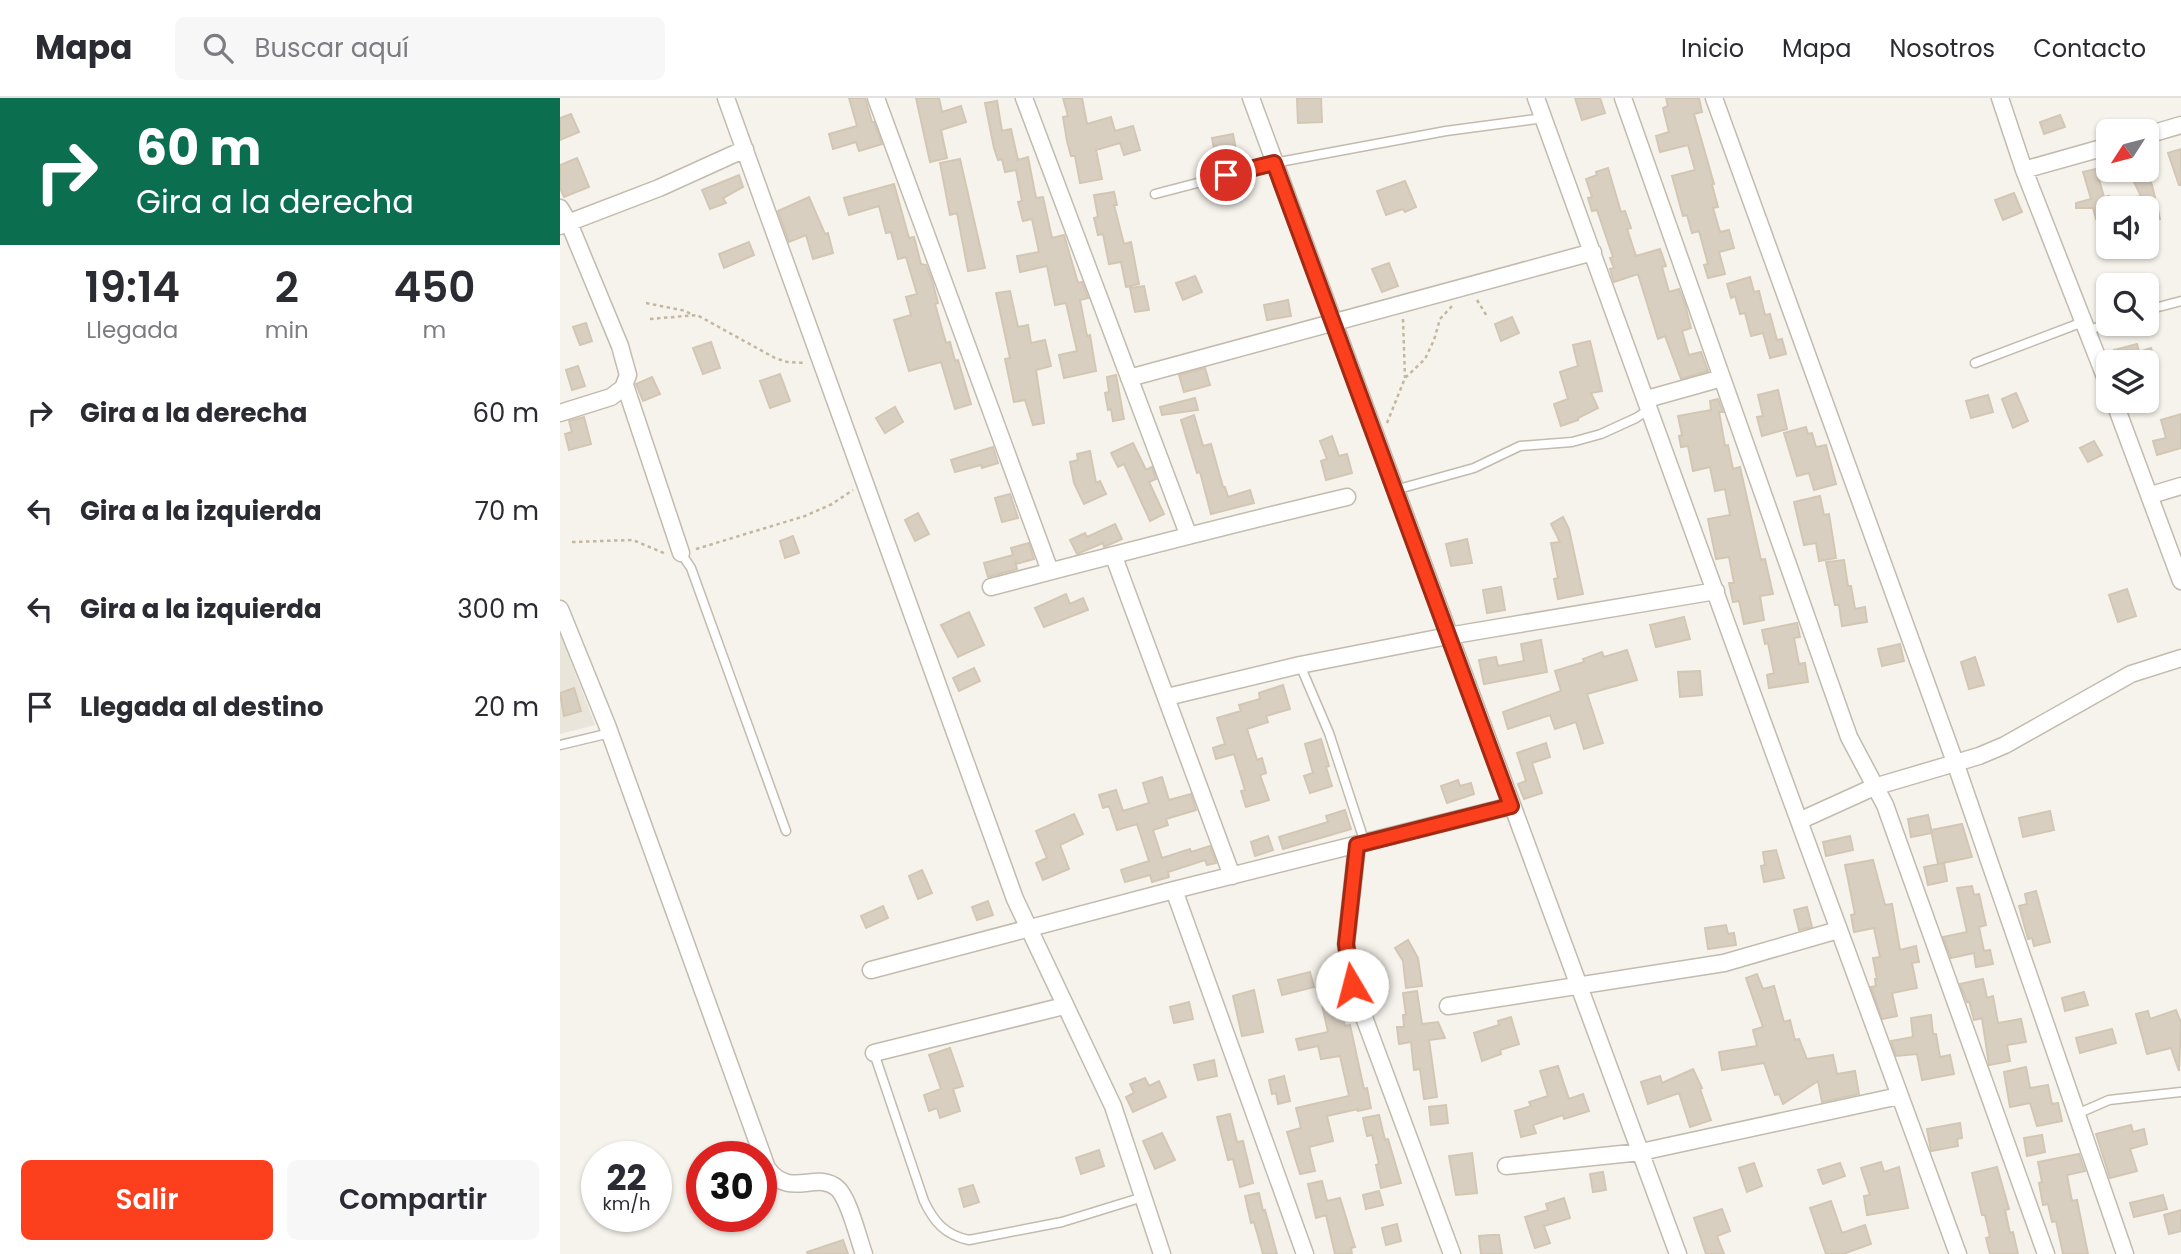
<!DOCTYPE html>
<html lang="es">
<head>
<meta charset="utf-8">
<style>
  body { margin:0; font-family:Poppins,sans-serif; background:#f7f7f7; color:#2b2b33; height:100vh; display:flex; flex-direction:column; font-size:26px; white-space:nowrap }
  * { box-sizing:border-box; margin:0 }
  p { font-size:23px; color:#7c7c81 }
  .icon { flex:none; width:38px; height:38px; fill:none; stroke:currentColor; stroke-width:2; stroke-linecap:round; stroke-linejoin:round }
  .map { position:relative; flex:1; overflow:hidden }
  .side { display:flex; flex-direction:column; background:#fff; width:560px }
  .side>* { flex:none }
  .guide { background:#0b6e4f; color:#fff; overflow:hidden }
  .needle { width:46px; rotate:234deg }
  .fabs { position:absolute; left:1536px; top:21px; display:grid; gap:14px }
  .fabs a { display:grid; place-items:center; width:63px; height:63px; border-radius:10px; background:#fff; box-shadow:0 2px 5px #0004; font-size:35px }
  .speed { position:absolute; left:21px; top:1043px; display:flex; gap:14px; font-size:35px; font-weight:700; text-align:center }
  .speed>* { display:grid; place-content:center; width:91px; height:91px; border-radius:50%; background:#fff; box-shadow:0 2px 5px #0004; line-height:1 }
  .speed small { font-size:18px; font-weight:400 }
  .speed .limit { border:10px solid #d22; background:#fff; color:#111 }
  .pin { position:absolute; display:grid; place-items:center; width:60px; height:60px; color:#fff; margin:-30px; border:4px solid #fff; border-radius:50%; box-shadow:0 2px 7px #0007 }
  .me { position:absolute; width:77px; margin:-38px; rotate:352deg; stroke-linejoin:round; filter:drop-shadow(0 0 5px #0008) }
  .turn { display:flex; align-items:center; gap:24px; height:147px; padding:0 21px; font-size:32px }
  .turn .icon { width:91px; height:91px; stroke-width:2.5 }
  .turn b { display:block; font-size:49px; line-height:60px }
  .eta { display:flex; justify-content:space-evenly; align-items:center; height:119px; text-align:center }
  .eta b { font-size:42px; font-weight:600; line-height:49px }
  .action { display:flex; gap:14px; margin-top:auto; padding:14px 21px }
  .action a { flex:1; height:80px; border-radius:10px; background:#fc3f1d; color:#fff; font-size:28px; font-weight:600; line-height:80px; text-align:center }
  .action a+a { background:#f7f7f7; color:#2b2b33 }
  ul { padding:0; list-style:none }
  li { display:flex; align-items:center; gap:21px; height:98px; padding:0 21px }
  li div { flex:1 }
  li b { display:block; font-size:26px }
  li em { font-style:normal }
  header { display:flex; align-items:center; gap:42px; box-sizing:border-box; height:98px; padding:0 35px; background:#fff; border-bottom:2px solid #e1e1e2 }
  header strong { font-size:33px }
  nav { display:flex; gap:38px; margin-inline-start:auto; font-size:24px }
  .search { width:490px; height:63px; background:#f7f7f7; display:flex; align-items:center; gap:18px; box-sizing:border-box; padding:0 24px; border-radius:10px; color:#7c7c81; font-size:26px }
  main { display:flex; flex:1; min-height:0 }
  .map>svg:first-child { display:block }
  .residential { fill:#eae5da }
  .building { fill:#d8cfc1; stroke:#d3c7b4; stroke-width:2 }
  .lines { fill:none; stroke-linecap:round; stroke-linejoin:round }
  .lane-casing { stroke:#c2bbae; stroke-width:11 }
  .street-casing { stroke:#c2bbae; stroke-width:19 }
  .path { stroke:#c4b79f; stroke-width:2.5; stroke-dasharray:3.5 3.5; stroke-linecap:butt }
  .lane { stroke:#fff; stroke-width:8 }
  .street { stroke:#fff; stroke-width:16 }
  .route-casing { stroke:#a42913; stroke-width:18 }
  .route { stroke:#fc3f1d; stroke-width:12 }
</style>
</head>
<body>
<header>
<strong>Mapa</strong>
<div class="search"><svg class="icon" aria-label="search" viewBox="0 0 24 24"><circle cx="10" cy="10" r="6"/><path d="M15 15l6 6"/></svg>Buscar aquí</div>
<nav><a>Inicio</a><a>Mapa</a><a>Nosotros</a><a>Contacto</a></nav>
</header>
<main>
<section class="side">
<div class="guide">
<div class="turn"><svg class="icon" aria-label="right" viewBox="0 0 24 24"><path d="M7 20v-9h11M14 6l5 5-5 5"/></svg><div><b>60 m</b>Gira a la derecha</div></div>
</div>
<div class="eta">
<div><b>19:14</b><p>Llegada</p></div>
<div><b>2</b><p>min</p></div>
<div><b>450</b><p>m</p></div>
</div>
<ul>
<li><svg class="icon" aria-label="right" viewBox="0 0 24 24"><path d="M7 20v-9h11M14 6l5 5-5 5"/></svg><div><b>Gira a la derecha</b></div><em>60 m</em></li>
<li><svg class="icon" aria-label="left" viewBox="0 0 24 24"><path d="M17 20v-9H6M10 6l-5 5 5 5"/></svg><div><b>Gira a la izquierda</b></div><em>70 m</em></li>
<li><svg class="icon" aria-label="left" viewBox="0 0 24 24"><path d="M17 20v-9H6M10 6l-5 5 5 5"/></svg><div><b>Gira a la izquierda</b></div><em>300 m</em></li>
<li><svg class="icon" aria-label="arrive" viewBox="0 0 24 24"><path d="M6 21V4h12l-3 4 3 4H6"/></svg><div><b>Llegada al destino</b></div><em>20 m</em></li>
</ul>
<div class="action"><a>Salir</a><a>Compartir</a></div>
</section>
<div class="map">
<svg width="1621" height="1156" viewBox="0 0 1621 1156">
  <rect width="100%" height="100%" fill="#f6f3ec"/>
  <!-- residential -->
  <path class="residential" d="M0,535L35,627L0,636Z"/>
  <!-- building -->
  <path class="building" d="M289,0H305L312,24H314L322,46L299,53L296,44L273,51L269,36L297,28Z
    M356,0H379L382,14L401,8L406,24L381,32L387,60L370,64Z
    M503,0H522L527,26L551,19L555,33L573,28L580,52L564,57L560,45L536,52L542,81L520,85L515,58H511L507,43L503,19L508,18Z
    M737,0H761L762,24L738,25Z
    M1015,0H1040L1045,15L1022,22Z
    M1106,0H1139L1142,14L1134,16L1154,86L1152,87L1158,109L1153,110L1160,134L1169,132L1174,150L1159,154L1165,176L1148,180L1144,167L1148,166L1139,133L1132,135L1127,117L1123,118L1112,78L1135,72L1128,47L1100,54L1096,38L1109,34L1103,10L1108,8Z
    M437,3L442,33L451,31L458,62L468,59L476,100L483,99L492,140L504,137L518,185L522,184L528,200L520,202L527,238L530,237L536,273L504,280L499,257L517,253L506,205L495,207L487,168L460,174L457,158L479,154L472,121L463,123L458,104L462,103L456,72L445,74L442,61L438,62L434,50L425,5Z
    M11,16L19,34L0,42V20Z
    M1500,17L1505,29L1484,36L1480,24Z
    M673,36L678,63L657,67L652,40Z
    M1621,51V87H1619L1608,55Z
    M17,60L29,89L4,99L0,90V67Z
    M400,61L425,170L408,173L397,115L390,117L380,65Z
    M1048,70L1061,114L1065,113L1071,130L1067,131L1076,158L1100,151L1106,168L1102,169L1109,194L1119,191L1125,206L1131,230L1122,233L1129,257L1141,254L1148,273L1121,281L1105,238L1098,241L1078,176L1054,184L1050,171L1054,170L1050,160L1053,159L1037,112L1032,113L1028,100L1032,99L1026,81L1037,77L1036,74Z
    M1536,71L1544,99L1549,98L1552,110H1549V118L1536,121L1533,110H1516V105L1531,101L1523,74Z
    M1568,72H1583L1592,87L1600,121L1587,123V110H1579L1576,99L1581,98Z
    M179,77L183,89L163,100L166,105L150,111L142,92Z
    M845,83L856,109L845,114L843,111L826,117L817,93Z
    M334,86L349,140L354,139L361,166L366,167L372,182L378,205L375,206L386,245L390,244L395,263L398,262L411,306L395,311L381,264L349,273L334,222L351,217L346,199L357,196L346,159L338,161L331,134L326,135L319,108L289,117L284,100Z
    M554,94L557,107H554L564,146L571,144L579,186L566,189L561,164L549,166L543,136L538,137L534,120L538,119L534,97Z
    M1454,95L1462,114L1443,122L1435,102Z
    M249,99L265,136L268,135L273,155L253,161L246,137L229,144L218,113Z
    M189,144L194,157L164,170L159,156Z
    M829,165L838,188L822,194L812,171Z
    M635,178L642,194L623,202L616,185Z
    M1190,179L1194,194L1199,193L1205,217L1210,216L1217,242L1222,241L1226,256L1210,260L1203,235L1191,238L1185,215L1180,216L1175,198L1171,200L1167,186Z
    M584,188L589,212L575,214L570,190Z
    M450,193L458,229L468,227L471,245L485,242L491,268L476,272L484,325L473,327L465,302L454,304L445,261L450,260L436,195Z
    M728,202L731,218L707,222L704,207Z
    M952,219L959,235L941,243L935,226Z
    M26,225L32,243L20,247L13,229Z
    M1030,243L1042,293L1031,295L1038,310L1018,320V322L1001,328L994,306L1008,301L1000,274L1018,268L1013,247Z
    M151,244L160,270L143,276L133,250Z
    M1577,246L1579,254L1591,250L1595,264H1555L1554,252Z
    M18,268L25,288L12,292L6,272Z
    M645,270L650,287L624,294L619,277Z
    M220,276L230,303L210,310L200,283Z
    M556,277L564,321L553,323L551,311L548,312L545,295L549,294L547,279Z
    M92,279L100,296L83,303L76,286Z
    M1218,292L1227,331L1202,338L1197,319L1203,318L1198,297Z
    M1456,295L1468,323L1453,330L1442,301Z
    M1428,297L1433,314L1411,320L1406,303Z
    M635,300L638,312L602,317L600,309Z
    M1158,301L1163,314H1159L1165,348L1168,347L1173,371L1180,369L1201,462L1205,461L1213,496L1200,498L1204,522L1184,526L1179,503L1173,504L1169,485H1174L1169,459L1156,461L1148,421L1170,417L1165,391L1155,393L1150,369L1133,373L1128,348L1121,349L1119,338L1122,337L1118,318L1151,312L1150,303Z
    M335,309L343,324L325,335L316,320Z
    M1621,316V350L1597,357L1593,343L1606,340L1601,322Z
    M634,317L643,348L651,346L663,389H665L668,399L690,392L694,405L651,416L640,374L637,375L621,322Z
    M24,319L31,346L9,352L5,336L12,334L9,323Z
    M1246,329L1248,336L1252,335L1256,349L1266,347L1276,386L1254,392L1249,375L1237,378L1224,335Z
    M772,338L779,358L787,356L792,375L766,382L761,363L767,361L760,343Z
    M1534,343L1542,357L1528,364L1520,350Z
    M573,345L586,372L592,369L596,381L589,384L604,416L590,423L564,366L558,369L551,355Z
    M433,349L438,365L422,370L421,367L395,374L391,362Z
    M530,353L536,385L540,383L546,396L524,406L514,385L510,364L518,362L517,356Z
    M450,396L458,420L442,424L435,400Z
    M1260,398L1264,417L1269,416L1276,460L1259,463L1256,445L1244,447L1234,404Z
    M358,415L369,436L355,443L345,422Z
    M1003,419L1009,431L1023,496L998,501L994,481L998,480L991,445L1000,444L991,426Z
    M555,426L562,441L544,449L543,445L517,456L510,442L525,435L527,439Z
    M233,438L239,455L225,460L220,443Z
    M907,441L912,465L891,468L886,446Z
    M469,445L474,461L456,466L455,463L457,471L428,479L424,465L453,457L451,450Z
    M1284,462L1288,488H1291L1295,511L1305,509L1307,524L1282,528L1279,507H1275L1266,464Z
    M941,489L945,512L927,515L923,492Z
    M1567,491L1576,518L1558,524L1549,497Z
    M506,496L510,506L523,500L528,512L484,529L475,510Z
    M409,514L424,547L398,559L381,527Z
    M1124,519L1130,541L1096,549L1090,527Z
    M1237,525L1240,539L1234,540L1239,566L1245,565L1248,584L1209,590L1207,577L1214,575L1208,545L1205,546L1202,532Z
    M981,542L987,574L924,586L919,562L936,559L938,568L964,563L961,546Z
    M1340,546L1344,563L1322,568L1318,551Z
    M1067,552L1077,582L1027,596L1043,645L1024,651L1016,624L995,631L990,617L948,631L943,614L1001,593L995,573L1024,564L1023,561L1042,554L1044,559Z
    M1415,559L1424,587L1409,591L1401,564Z
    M414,570L420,583L399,593L393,580Z
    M1140,573L1142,597L1120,599L1118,574Z
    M723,587L730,611L706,618L708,624L687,631L697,662L702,660L706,675L700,677L709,702L686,709L681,693L685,692L674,656L656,661L653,650L665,646L657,620L681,613L679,607L700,601L699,595Z
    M14,590L21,613L4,618L0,595Z
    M761,641L769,668L766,669L772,688L750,695L744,678L753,675L745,646Z
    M986,645L990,659L972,665L982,695L964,701L958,686L966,683L957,655Z
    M602,679L609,702L631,696L636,712L606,721L608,727L593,732L602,760L630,751L631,754L650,748L656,765L647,767L645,762L608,774L609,779L592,784L590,777L565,784L561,772L589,763L577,726L557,732L549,708L543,710L539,697L556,692L563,713L589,705L583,685Z
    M898,682L900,688L911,685L914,696L887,705L881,688Z
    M785,712L791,731L723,751L719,739L768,724L766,718Z
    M1490,713L1494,732L1463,739L1459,720Z
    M514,716L523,736L500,747L509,771L483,782L476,765L487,760L476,733Z
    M1368,717L1372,735L1351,739L1348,721Z
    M1402,726L1412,759L1378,766L1371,732Z
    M708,738L713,752L695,758L691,744Z
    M1290,738L1293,752L1266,758L1263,744Z
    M1216,752L1224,780L1204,784L1201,768L1205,767L1203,754Z
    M1313,762L1325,807L1332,806L1340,852L1356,848L1359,864L1352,865L1357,890L1332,895L1337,918L1322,921L1311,889L1316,888L1315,881H1317L1313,860L1320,859L1314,830L1294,834L1291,817L1295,816L1285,767Z
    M1384,765L1387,783L1368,787L1364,769Z
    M362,772L372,795L358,801L349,778Z
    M1412,788L1414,797L1419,796L1426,827L1419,829L1424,853L1430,852L1433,866L1416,869L1414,855L1391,860L1383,839L1407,834L1397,790Z
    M1476,793L1490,844L1474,848L1472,840L1468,841L1459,808L1467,806L1465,796Z
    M428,803L433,817L417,822L412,809Z
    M323,808L328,820L306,830L301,818Z
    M1247,809L1252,829L1239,832L1234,812Z
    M1166,827L1168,836L1174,835L1176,847L1148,851L1145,830Z
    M848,842L858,860L862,888L846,890L843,863L835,850Z
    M750,874L754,889L722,897L718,882Z
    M1197,876L1203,891L1214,888L1224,924L1230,922L1235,942L1239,941L1247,961L1273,957L1277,976L1295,973L1299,996L1262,1004L1258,983L1223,1006L1219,996L1215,997L1204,965L1162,972L1159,954L1197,948L1193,932L1203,929L1186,880Z
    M1423,881L1427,900L1433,898L1438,925L1461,921L1466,944L1447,947L1450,963L1429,967L1422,920L1414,922L1409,903L1407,904L1400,886Z
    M774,885L785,928L790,927L804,991L807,990L811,1010L798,1013V1011L767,1018L773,1043L749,1049L755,1073L740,1076L727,1034L741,1030L736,1010L789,998L780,958L761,961L758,948L739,952L736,941L768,934L758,889Z
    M694,892L703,934L682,938L673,898Z
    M857,893L862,926L878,924L885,940L869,942L877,999L864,1001L860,971L854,972L851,944L839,946L837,929H844L843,917H846L843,895Z
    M1524,894L1528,907L1505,913L1502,900Z
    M629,904L633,921L614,925L610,909Z
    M1616,912L1621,925L1619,973L1611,950L1587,956L1576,916L1588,913L1590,921Z
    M1371,917L1373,936H1376L1380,959L1390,957L1394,976L1362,982L1357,956L1336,958L1331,943L1353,939L1351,920Z
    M951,919L959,946L940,952L941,956L922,963L914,935L939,927L938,923Z
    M1552,931L1556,945L1520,955L1516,940Z
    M390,950L403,988L393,991L400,1013L380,1020L377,1010L369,1013L364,997L381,991L369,957Z
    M654,962L657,978L638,982L634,967Z
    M998,968L1009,1001L1023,996L1029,1013L1004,1021L1003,1017L973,1027L976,1035L961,1039L955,1013L971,1008L969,1004L988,998L980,973Z
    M1466,969L1470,990L1488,987L1492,1006L1498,1005L1502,1023L1477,1028L1470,1005L1450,1009L1444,974Z
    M1133,971L1142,990L1140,991L1151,1022L1130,1029L1119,995L1088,1006L1081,984L1100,978L1102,985Z
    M724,978L730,1003L718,1006L716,995L712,996L709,982Z
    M585,980L589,988L599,983L606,999L573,1014L566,999L574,995L570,986Z
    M886,1007L888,1025L871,1027L869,1009Z
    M670,1016L677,1044L683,1043L693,1085L680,1089L673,1061L668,1062L657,1019Z
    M819,1017L825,1042L828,1041L841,1085L821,1090L816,1067L819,1066L812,1037L807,1038L803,1020Z
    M1400,1025L1402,1040L1397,1041L1398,1048L1371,1053L1367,1031Z
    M1571,1027L1573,1034L1584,1031L1587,1046L1570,1051L1577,1073L1550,1080L1536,1036Z
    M602,1035L615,1062L595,1071L583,1043Z
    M1482,1037L1485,1054L1467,1058L1464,1040Z
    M539,1052L544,1068L521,1076L516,1060Z
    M912,1055L917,1095L896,1097L889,1058Z
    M1519,1056L1525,1073L1507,1077L1512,1103L1517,1102L1528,1156H1503L1496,1123L1492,1124L1488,1106L1483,1107L1479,1085L1482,1084L1478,1064Z
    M1321,1064L1324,1074L1339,1069L1348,1110L1307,1117L1304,1098L1310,1097L1301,1070Z
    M1194,1065L1202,1088L1187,1094L1179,1070Z
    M1280,1065L1285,1078L1263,1086L1258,1072Z
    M1437,1069L1449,1111L1445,1112L1450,1135L1453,1134L1458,1156H1430L1426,1140L1430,1139L1425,1117H1422L1412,1075Z
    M1043,1074L1046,1092L1033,1094L1030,1076Z
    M762,1083L767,1103L780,1100L795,1149L791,1150L792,1156H775L766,1117L756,1120L748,1086Z
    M413,1087L419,1104L404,1109L399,1091Z
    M819,1093L823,1107L806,1111L803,1097Z
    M699,1095L703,1113L705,1112L717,1156H703L694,1124L691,1125L685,1098Z
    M1603,1097L1607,1111L1574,1119L1570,1105Z
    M1004,1100L1010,1120L984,1128L990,1145L975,1150L965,1119L988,1112L986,1106Z
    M1271,1103L1282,1135L1305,1127L1311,1146L1283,1156H1266L1250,1110Z
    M1162,1111L1170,1133L1157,1138L1164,1156H1146L1134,1120Z
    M1621,1112V1133L1609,1136L1604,1117Z
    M837,1126L841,1143L826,1147L822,1130Z
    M931,1137H939L942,1156H921L919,1138Z
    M283,1142L288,1156H248L247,1154Z"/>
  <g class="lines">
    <defs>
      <path id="lane" d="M595,96L714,65L886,33L984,20
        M1587,212L1621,203
        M1527,233L1549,225
        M1415,265L1523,224
        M835,392L914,370L960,348L1012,344L1041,336L1076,320L1091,310
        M121,455L131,470L226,733
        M740,567L769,635L805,745
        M0,647L50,635
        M314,955L364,1103C374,1124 385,1137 409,1142L502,1124L583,1099
        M1517,1016L1549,1002L1621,994"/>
      <path id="street" d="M166,0L455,801L553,1008L602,1156
        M316,0L490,473
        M464,0L628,436
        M691,0L1118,1156
        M976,0C1116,386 1255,771 1398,1156
        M1063,0L1289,639L1325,707L1486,1156
        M1154,0L1395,664L1565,1156
        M1440,0L1464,72L1549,289
        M1587,37L1621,27
        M1464,72L1549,48
        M0,110L9,125L60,248L68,277L63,290L51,299L0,315
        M0,128L99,90L185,51
        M569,280L1033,154
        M65,287L121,455
        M1087,301L1162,280
        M1554,303L1621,483
        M1591,397L1621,388
        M554,459L672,778
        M431,489C549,458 668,427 787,399
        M0,511L47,627L207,1070C230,1102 256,1072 277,1090C289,1100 298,1140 304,1156
        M607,599L740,567L888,538L1156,493
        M1239,723L1314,689L1419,658L1445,647L1571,576L1621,560
        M797,747L786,846L792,887L892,1156
        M614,792L745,1156
        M311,872L614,792L951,708
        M888,908L1164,865L1278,832
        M314,955L504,908
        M946,1068L1081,1054L1339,998"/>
    </defs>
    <!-- lane casing -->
    <use href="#lane" class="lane-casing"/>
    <!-- street casing -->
    <use href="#street" class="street-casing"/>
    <!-- path -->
    <path class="path" d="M917,202L928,220
      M86,205L126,213L132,217
      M90,221L137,217L215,260L227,264L245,265
      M843,221L845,280
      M827,325L845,280L865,261L874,242L880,221L892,208
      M12,444L73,442L106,456
      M136,451L245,418L272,406L293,392"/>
    <!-- lane -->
    <use href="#lane" class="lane"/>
    <!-- street -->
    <use href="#street" class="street"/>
  </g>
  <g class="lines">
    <defs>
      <path id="route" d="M666,77L714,65L951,708L797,747L786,846L792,887"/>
    </defs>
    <!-- route casing -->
    <use href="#route" class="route-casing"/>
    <!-- route -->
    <use href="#route" class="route"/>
  </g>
</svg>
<div class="fabs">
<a><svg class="needle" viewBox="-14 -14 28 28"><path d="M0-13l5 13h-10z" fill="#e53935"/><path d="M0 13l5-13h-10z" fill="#7c7c81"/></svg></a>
<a><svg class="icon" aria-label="sound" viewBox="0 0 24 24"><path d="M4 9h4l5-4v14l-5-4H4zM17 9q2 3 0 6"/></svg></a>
<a><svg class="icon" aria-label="search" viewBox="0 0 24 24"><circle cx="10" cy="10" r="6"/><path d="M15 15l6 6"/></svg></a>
<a><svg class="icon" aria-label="layers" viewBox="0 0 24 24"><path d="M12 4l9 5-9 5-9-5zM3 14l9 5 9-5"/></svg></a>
</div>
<div class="speed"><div>22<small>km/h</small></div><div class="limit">30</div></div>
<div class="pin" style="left:666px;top:77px;background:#d93025"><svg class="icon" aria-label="arrive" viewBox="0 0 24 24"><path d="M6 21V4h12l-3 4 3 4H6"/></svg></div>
<svg class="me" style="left:792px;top:887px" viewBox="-20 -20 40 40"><circle r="19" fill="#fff"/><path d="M0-13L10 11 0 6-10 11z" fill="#fc3f1d"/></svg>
</div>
</main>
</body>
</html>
